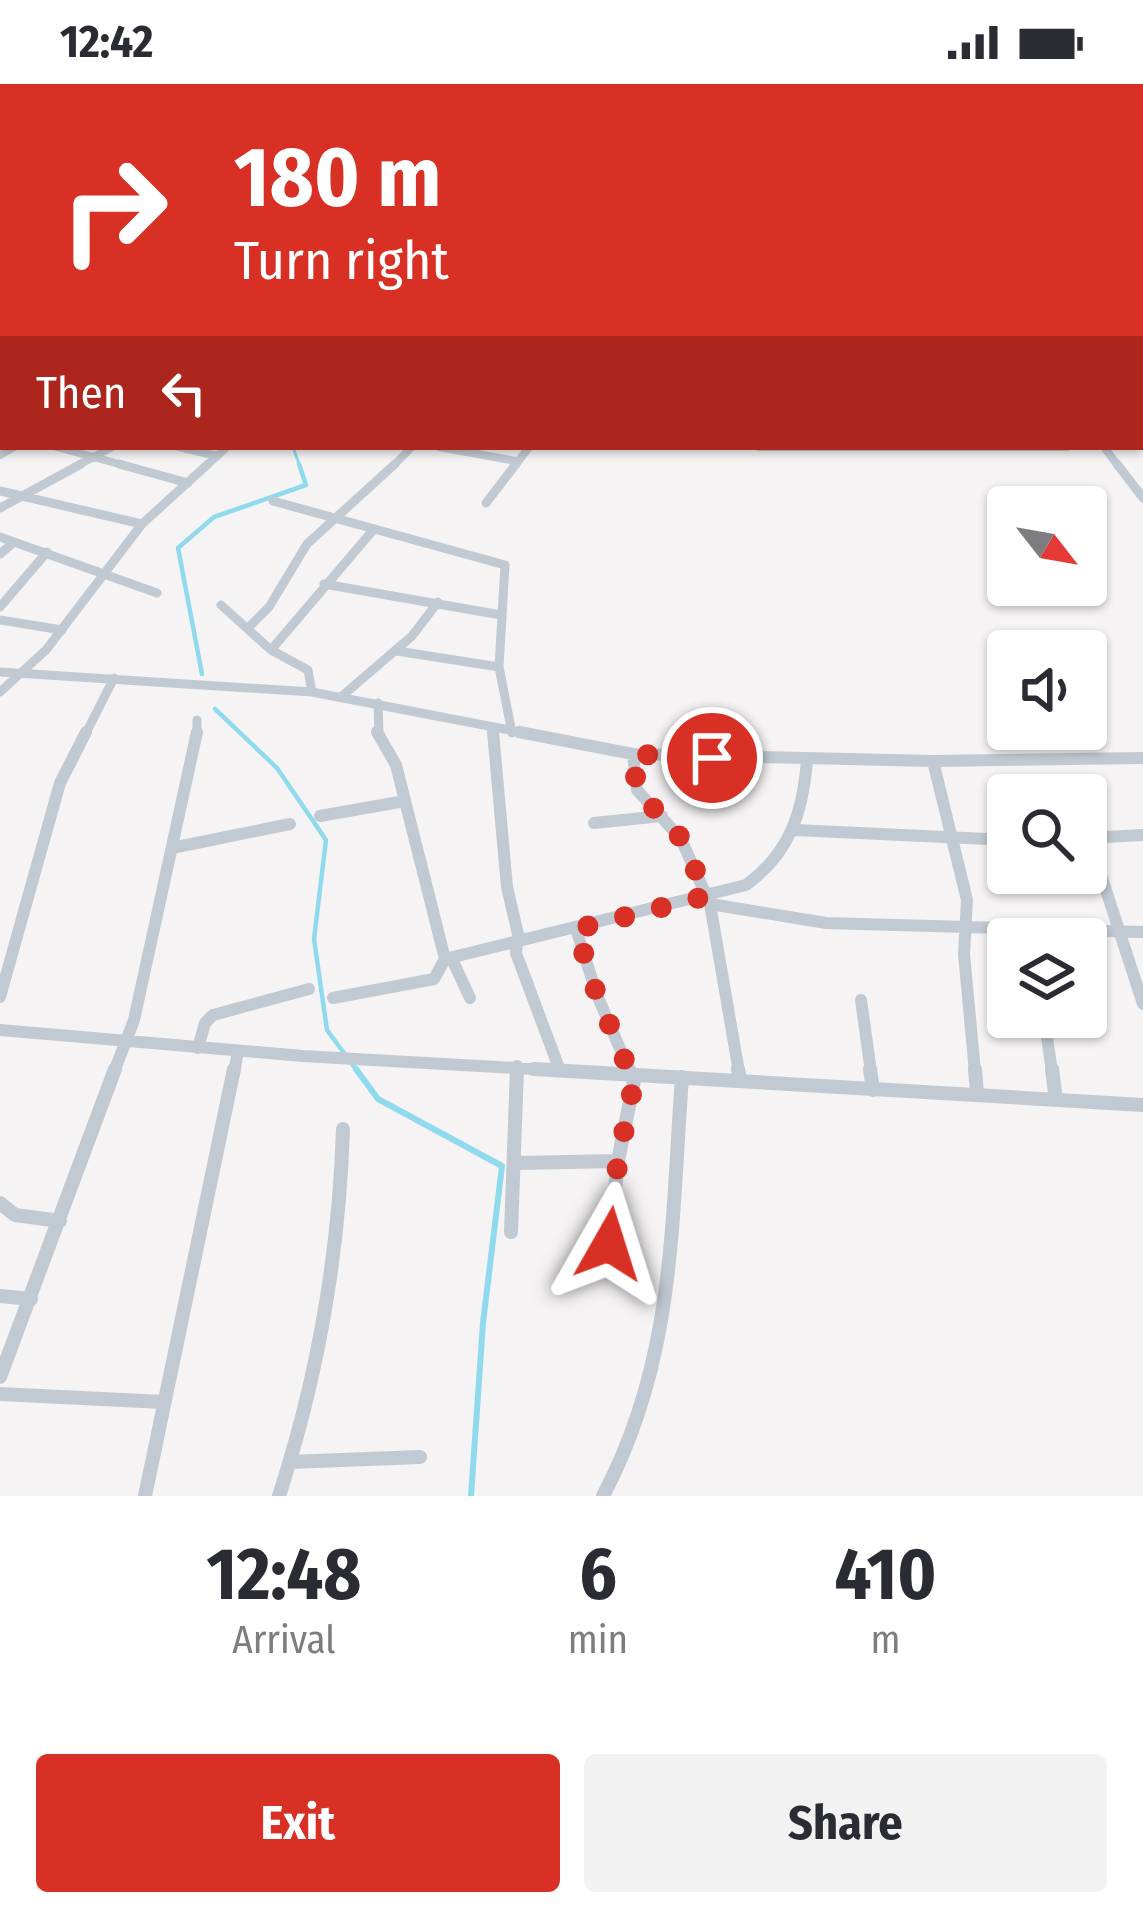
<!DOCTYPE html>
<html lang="en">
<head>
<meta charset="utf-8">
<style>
  body { margin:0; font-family:"Fira Sans Condensed",sans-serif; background:#f2f2f3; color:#2b2b33; height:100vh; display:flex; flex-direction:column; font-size:45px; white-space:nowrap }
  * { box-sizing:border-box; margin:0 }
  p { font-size:39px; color:#7c7c81 }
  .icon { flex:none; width:66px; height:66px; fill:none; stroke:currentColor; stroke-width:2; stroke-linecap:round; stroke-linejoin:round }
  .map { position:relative; height:1412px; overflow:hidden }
  .details { display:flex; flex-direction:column; background:#fff; flex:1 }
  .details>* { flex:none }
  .guide { position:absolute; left:0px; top:0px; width:1143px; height:366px; box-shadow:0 3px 9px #0004; background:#d93025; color:#fff; overflow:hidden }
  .needle { width:78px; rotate:121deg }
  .fabs { position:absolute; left:987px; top:402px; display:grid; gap:24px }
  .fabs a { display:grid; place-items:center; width:120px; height:120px; border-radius:12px; background:#fff; box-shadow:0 3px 9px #0004; font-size:60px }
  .pin { position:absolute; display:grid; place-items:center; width:102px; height:102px; color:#fff; margin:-51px; border:6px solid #fff; border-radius:50%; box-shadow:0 3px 12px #0007 }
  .me { position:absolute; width:132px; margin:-66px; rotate:6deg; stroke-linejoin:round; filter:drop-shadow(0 0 9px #0008) }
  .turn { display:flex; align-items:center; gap:42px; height:252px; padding:0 36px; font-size:54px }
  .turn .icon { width:156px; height:156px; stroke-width:2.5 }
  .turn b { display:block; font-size:84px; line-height:102px }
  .then { display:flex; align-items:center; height:114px; padding:0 36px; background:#0003; gap:24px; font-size:45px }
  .eta { display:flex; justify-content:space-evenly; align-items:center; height:204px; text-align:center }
  .eta b { font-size:72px; font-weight:700; line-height:84px }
  .primary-button { display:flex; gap:24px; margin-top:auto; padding:24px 36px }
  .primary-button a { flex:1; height:138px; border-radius:12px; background:#d93025; color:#fff; font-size:48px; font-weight:700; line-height:138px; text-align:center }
  .primary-button a+a { background:#f2f2f3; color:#2b2b33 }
  .status { display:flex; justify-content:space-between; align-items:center; height:84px; padding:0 60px; background:#fff; direction:ltr }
  .status svg { height:33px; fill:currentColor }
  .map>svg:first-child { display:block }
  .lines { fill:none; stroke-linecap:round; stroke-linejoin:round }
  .stream-far2 { stroke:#90daee; stroke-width:3 }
  .stream-far1 { stroke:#90daee; stroke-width:4.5 }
  .stream { stroke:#90daee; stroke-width:6 }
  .street-far4 { stroke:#c1cad2; stroke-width:6 }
  .street-far3 { stroke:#c1cad2; stroke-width:8 }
  .street-far2 { stroke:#c1cad2; stroke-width:9 }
  .street-far1 { stroke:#c1cad2; stroke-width:12 }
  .street { stroke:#c1cad2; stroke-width:14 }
  .highway { fill:#8ba5c1; fill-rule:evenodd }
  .route { stroke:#d93025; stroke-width:21; stroke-dasharray:0 37.8 }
</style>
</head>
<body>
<div class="status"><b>12:42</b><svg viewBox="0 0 49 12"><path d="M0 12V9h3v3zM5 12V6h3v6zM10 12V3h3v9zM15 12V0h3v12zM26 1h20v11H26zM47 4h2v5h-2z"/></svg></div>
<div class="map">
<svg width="1143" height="1412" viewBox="0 0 1143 1412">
  <rect width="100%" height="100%" fill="#f5f3f3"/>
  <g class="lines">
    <!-- stream-far2 -->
    <path class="stream-far2" d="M293,363L300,383"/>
    <!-- stream-far1 -->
    <path class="stream-far1" d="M202,590L178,464L214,433L306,401L299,380
      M215,625L277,684L326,756L314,855L327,946L358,988"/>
    <!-- stream -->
    <path class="stream" d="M356,985L378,1015L502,1082L483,1239L471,1412"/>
    <!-- street-far4 -->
    <path class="street-far4" d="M66,0L86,3
      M628,0L639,3
      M724,0L735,3
      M19,3L25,0
      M49,3L55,0
      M221,3L226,0
      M297,3L303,0
      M340,3L345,0
      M387,3L392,0
      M501,3L505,0
      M746,3L754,0
      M1140,8L1143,13
      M0,131L3,126"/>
    <!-- street-far3 -->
    <path class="street-far3" d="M57,363L130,383
      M179,363L217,372
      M439,363L516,377
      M759,363H1067
      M1104,363L1119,383
      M0,371L14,363
      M75,383L112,363
      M205,383L227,363
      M392,383L412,363
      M514,383L529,363"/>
    <!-- street-far2 -->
    <path class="street-far2" d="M119,380L188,399
      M1117,380L1143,414
      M0,407L142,440
      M273,417L505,481L499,583L512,649
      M486,419L516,380
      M0,424L81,380
      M0,453L157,509
      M0,470L14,458
      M324,500L501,531
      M221,521L271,566L308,586L312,608
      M0,523L47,468
      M0,536L62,546
      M248,544L269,523L307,460L395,380
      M271,566L374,445
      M397,567L499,583
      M0,588L312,608L535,651
      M0,608L46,566L142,440L208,380
      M341,613L412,552L438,518
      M378,619L379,651
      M197,636V651
      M493,644L494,651
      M85,651L114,594"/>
    <!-- street-far1 -->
    <path class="street-far1" d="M493,648L507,803L518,850L516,869L559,984
      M519,648L633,670L933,677L1143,674
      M633,670L637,706L681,755L710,820L739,988
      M933,677L967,816L964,870L975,988
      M320,732L405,717
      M594,739L662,732
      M795,746L1008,756
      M1086,754L1143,751
      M1089,754L1143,920
      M172,764L290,740
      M710,820L826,839L1143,848
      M576,845L597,911L630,988
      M445,875L746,801C790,769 803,728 807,676
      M452,875L470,914
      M0,913L60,699L86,648
      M333,914L434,895L445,875L396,681L377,648
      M861,916L871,988
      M1044,933L1052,988
      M0,946L303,972L586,988
      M198,964L205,939L213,931L309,905
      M114,988L134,936L197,648
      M234,988L238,968
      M517,988V982"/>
    <!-- street -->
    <path class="street" d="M534,985L1143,1021
      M738,985L740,995
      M870,985L873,1006
      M975,985L977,1009
      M1052,985L1056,1016
      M516,1079L618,1077
      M0,1119L15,1131L60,1137
      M511,1148L517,985
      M609,1161L618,1077L634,997L629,985
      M0,1212L31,1215
      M0,1293L115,985
      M0,1310L163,1318
      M290,1378L420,1373
      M145,1412L234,985
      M279,1412C318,1292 339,1171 343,1045
      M603,1412C675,1276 671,1142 682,993"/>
    <!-- highway -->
    <path class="highway" d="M1140,27H1143V33H1140Z"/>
  </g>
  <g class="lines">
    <!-- route -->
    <path class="route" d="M609,1160L618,1077L634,998L597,911L576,845L707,812L681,754L637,706L633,670L712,674"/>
  </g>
</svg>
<div class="fabs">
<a><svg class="needle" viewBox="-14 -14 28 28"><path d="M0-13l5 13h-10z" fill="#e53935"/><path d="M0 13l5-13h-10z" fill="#7c7c81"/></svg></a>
<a><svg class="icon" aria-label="sound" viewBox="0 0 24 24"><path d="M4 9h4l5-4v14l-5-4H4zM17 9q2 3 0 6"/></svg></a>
<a><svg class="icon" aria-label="search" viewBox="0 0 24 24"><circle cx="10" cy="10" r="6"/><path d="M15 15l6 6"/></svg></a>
<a><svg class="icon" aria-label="layers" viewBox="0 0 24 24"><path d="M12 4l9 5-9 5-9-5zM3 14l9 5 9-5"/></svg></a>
</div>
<div class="pin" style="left:712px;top:674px;background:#d93025"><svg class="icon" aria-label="arrive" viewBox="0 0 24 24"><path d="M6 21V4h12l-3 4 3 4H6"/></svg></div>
<svg class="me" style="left:609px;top:1160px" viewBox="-20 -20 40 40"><path d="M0-17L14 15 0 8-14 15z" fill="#d93025" stroke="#fff" stroke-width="4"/></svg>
<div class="guide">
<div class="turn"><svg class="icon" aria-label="right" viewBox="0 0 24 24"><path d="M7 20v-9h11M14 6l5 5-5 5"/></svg><div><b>180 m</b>Turn right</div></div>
<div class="then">Then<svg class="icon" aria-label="left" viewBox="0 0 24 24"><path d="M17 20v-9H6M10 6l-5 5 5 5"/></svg></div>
</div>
</div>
<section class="details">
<div class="eta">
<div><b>12:48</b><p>Arrival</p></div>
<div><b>6</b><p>min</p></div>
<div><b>410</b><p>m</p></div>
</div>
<div class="primary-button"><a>Exit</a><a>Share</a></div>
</section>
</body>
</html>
